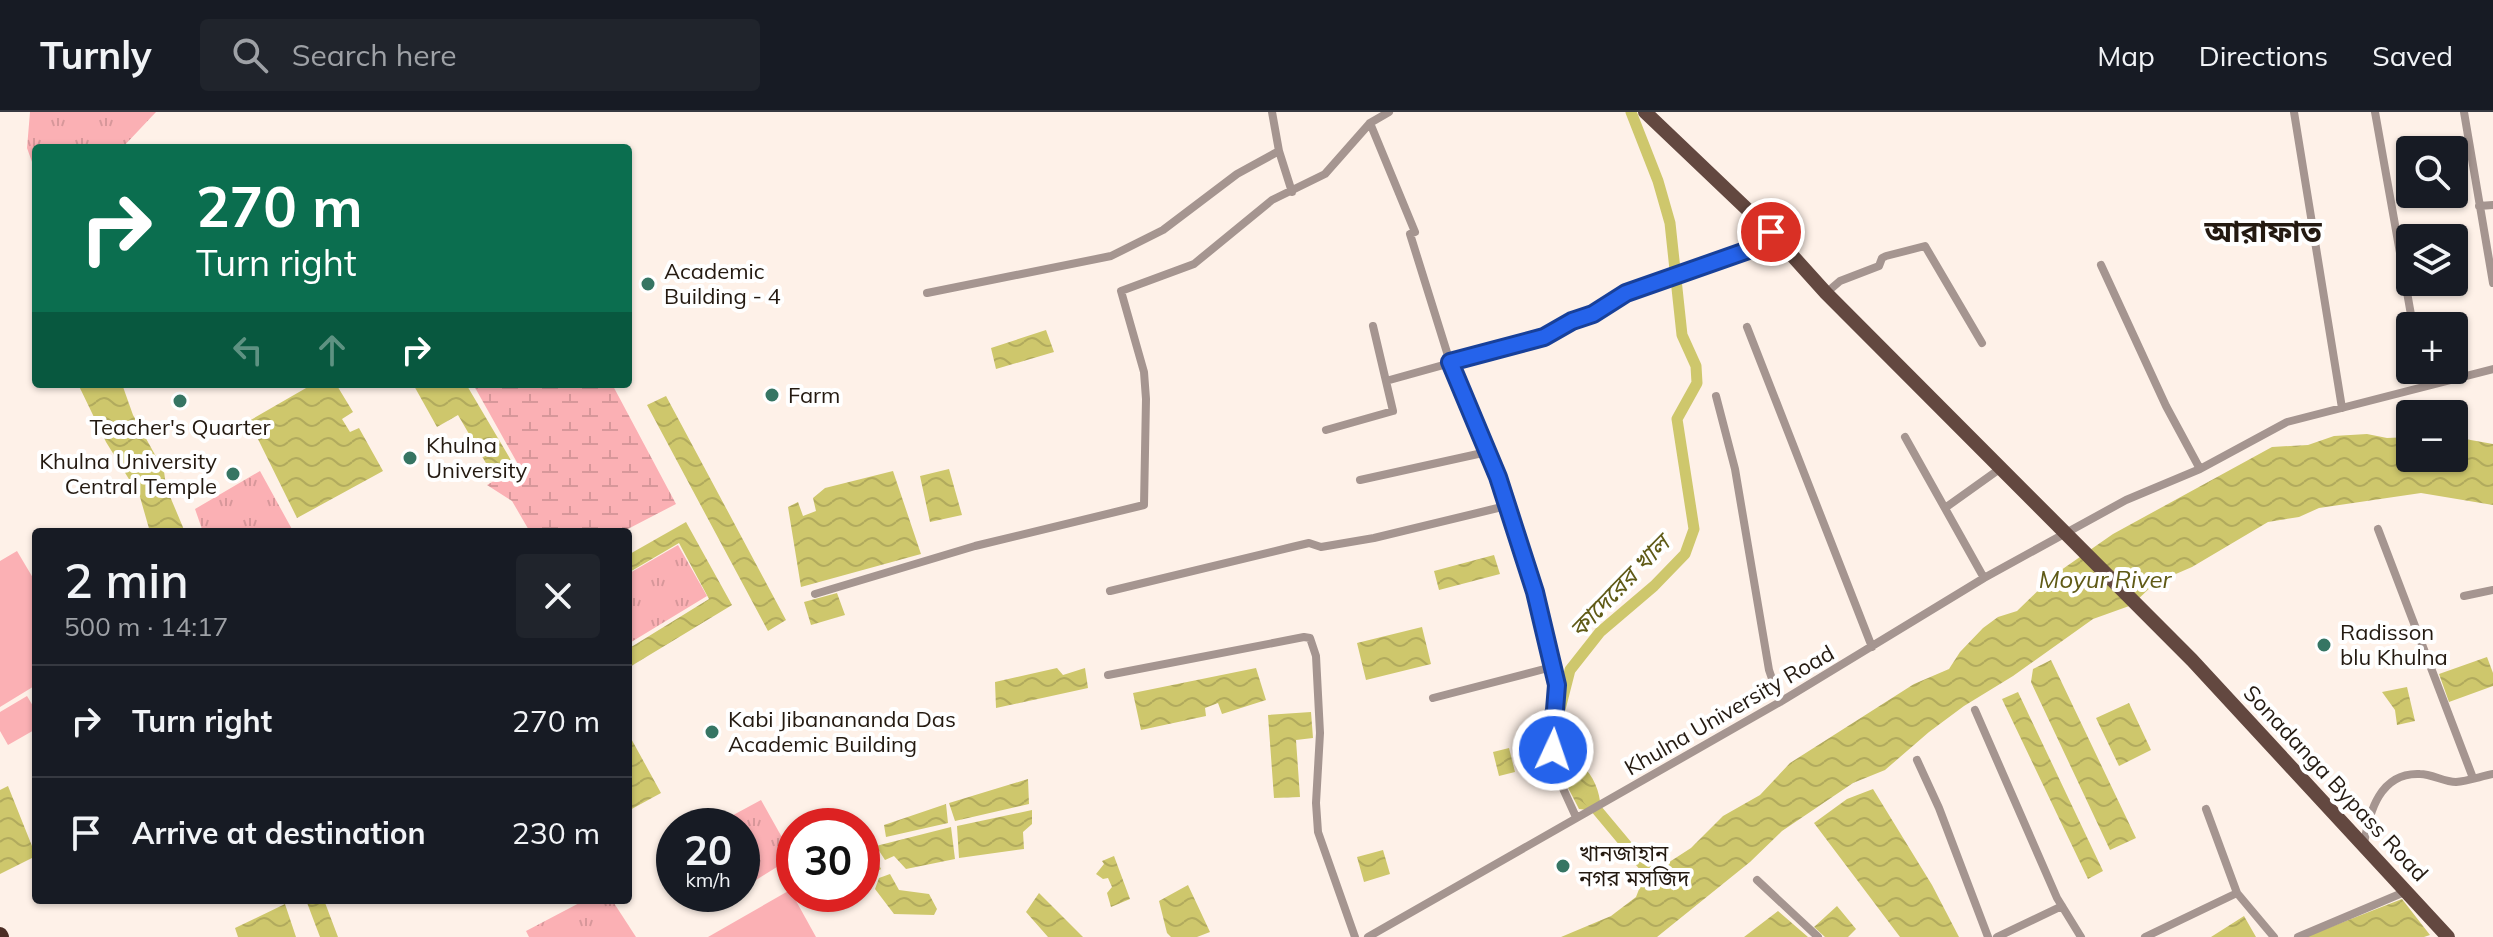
<!DOCTYPE html>
<html lang="en">
<head>
<meta charset="utf-8">
<style>
  body { margin:0; font-family:Mulish,"Noto Sans Bengali",sans-serif; background:#20242c; color:#f1f3f6; height:100vh; display:flex; flex-direction:column; font-size:30px; white-space:nowrap }
  * { box-sizing:border-box; margin:0 }
  p { font-size:26px; color:#9ea1a6 }
  .icon { flex:none; width:44px; height:44px; fill:none; stroke:currentColor; stroke-width:2; stroke-linecap:round; stroke-linejoin:round }
  .map { position:relative; flex:1; overflow:hidden }
  .side { position:absolute; left:32px; top:416px; width:600px; height:376px; display:flex; flex-direction:column; background:#171b24; border-radius:8px; box-shadow:0 2px 6px #0004 }
  .side>* { flex:none }
  .top-card { position:absolute; left:32px; top:32px; width:600px; height:244px; border-radius:8px; box-shadow:0 2px 6px #0004; background:#0b6e4f; color:#fff; overflow:hidden }
  .fabs { position:absolute; left:2396px; top:24px; display:grid; gap:16px }
  .fabs a { display:grid; place-items:center; width:72px; height:72px; border-radius:8px; background:#171b24; box-shadow:0 2px 6px #0004; font-size:40px }
  .speed { position:absolute; left:656px; top:696px; display:flex; gap:16px; font-size:40px; font-weight:700; text-align:center }
  .speed>* { display:grid; place-content:center; width:104px; height:104px; border-radius:50%; background:#171b24; box-shadow:0 2px 6px #0004; line-height:1 }
  .speed small { font-size:20px; font-weight:400 }
  .speed .limit { border:12px solid #d22; background:#fff; color:#111 }
  .pin { position:absolute; display:grid; place-items:center; width:68px; height:68px; color:#fff; margin:-34px; border:4px solid #fff; border-radius:50%; box-shadow:0 2px 8px #0007 }
  .me { position:absolute; width:88px; margin:-44px; rotate:3deg; stroke-linejoin:round; filter:drop-shadow(0 0 6px #0008) }
  .turn { display:flex; align-items:center; gap:28px; height:168px; padding:0 32px; font-size:36px }
  .turn .icon { width:104px; height:104px; stroke-width:2.5 }
  .turn b { display:block; font-size:56px; line-height:68px }
  .lanes { display:flex; align-items:center; height:76px; padding:0 32px; background:#0003; justify-content:center; gap:40px; direction:ltr }
  .lanes .off { opacity:.35 }
  .round { display:grid; place-items:center; flex:none; width:84px; height:84px; border-radius:8px; background:#20242c }
  .head { display:flex; align-items:center; justify-content:space-between; height:136px; padding:0 32px }
  h1 { font-size:48px; font-weight:600; line-height:60px }
  ul { padding:0; list-style:none }
  li { display:flex; align-items:center; gap:24px; height:112px; padding:0 32px; border-top:2px solid #363941 }
  li div { flex:1 }
  li b { display:block; font-size:30px }
  li em { font-style:normal }
  header { display:flex; align-items:center; gap:48px; box-sizing:border-box; height:112px; padding:0 40px; background:#171b24; border-bottom:2px solid #363941 }
  header strong { font-size:38px }
  nav { display:flex; gap:44px; margin-inline-start:auto; font-size:28px }
  .search { width:560px; height:72px; background:#20242c; display:flex; align-items:center; gap:20px; box-sizing:border-box; padding:0 28px; border-radius:8px; color:#9ea1a6; font-size:30px }
  .map>svg:first-child { display:block }
  .grass { fill:url(#grass-tufts) }
  .wetland { fill:url(#wetland-marsh) }
  .green { fill:#fbb0b4 }
  .water { fill:url(#water-waves) }
  .lines { fill:none; stroke-linecap:round; stroke-linejoin:round }
  .canal { stroke:#cec76c; stroke-width:11 }
  .street { stroke:#a59590; stroke-width:8 }
  .primary { stroke:#634840; stroke-width:14 }
  .highway { stroke:#4b2e25; stroke-width:16 }
  .route-casing { stroke:#184099; stroke-width:20 }
  .route { stroke:#2563eb; stroke-width:14 }
  .poi-dot { fill:#367563; stroke:#fff; stroke-width:3 }
  .labels { text-anchor:middle; dominant-baseline:central; stroke-width:8; stroke-linejoin:round; paint-order:stroke }
  .poi-label { font-size:22px; fill:#241a11; stroke:#fff; text-anchor:start }
  .street-label { font-size:22px; fill:#241a11; stroke:#fff }
  .water-label { font-size:24px; font-style:italic; fill:#5f5a16; stroke:#fff }
  .district-label { font-size:30px; font-weight:bold; fill:#241a11; stroke:#fff }
</style>
</head>
<body>
<header>
<strong>Turnly</strong>
<div class="search"><svg class="icon" aria-label="search" viewBox="0 0 24 24"><circle cx="10" cy="10" r="6"/><path d="M15 15l6 6"/></svg>Search here</div>
<nav><a>Map</a><a>Directions</a><a>Saved</a></nav>
</header>
<div class="map">
<svg width="2493" height="825" viewBox="0 0 2493 825">
  <defs>
    <pattern id="grass-tufts" width="24" height="20" patternUnits="userSpaceOnUse" patternTransform="scale(2)"><rect width="24" height="20" fill="#fbb0b4"/><path d="M3 7l-1-3M5 7V3M7 7l1-3M15 17l-1-3M17 17v-4M19 17l1-3" fill="none" stroke="#d7979a"/></pattern>
    <pattern id="wetland-marsh" width="20" height="14" patternUnits="userSpaceOnUse" patternTransform="scale(2)"><rect width="20" height="14" fill="#fbb0b4"/><path d="M1 5h8M5 5V1M11 12h8M15 12V8" fill="none" stroke="#d7979a"/></pattern>
    <pattern id="water-waves" width="16" height="10" patternUnits="userSpaceOnUse" patternTransform="scale(2)"><rect width="16" height="10" fill="#cec76c"/><path d="M0 5q4-4 8 0t8 0" fill="none" stroke="#b1aa5d"/></pattern>
  </defs>
  <rect width="100%" height="100%" fill="#fef1e8"/>
  <!-- grass -->
  <path class="grass" d="M30,0H156L122,36H36V61L27,36Z
    M260,359L293,419L203,420L195,397Z
    M678,433L707,484L628,532V462Z
    M761,688L793,745L756,768L742,742V714H727L724,708Z
    M585,788H612L636,825H529L526,819Z"/>
  <!-- wetland -->
  <path class="wetland" d="M473,272H612L676,392L622,420H530L512,389L487,373L519,354Z"/>
  <!-- green -->
  <path class="green" d="M17,439L36,471V573L0,595V449Z
    M27,584L36,599V617L8,633L0,619V600Z
    M790,778L816,825H708Z"/>
  <!-- water -->
  <path class="water" d="M1046,218L1054,240L996,257L991,236Z
    M78,272H122L133,303L164,359L166,375L185,420H150L140,385L106,330Z
    M313,272H336L353,300L342,307L350,320L359,316L383,359L297,406L249,309Z
    M413,272H466L515,355L494,365L458,303L437,315Z
    M666,284L786,508L768,519L647,293Z
    M2367,322L2387,326L2410,325V346H2454V325L2493,332V393L2421,381L2319,396L2299,405L2268,410L2192,455L2155,471L2132,493L2093,507L2013,564L1964,594L1929,620L1885,658L1853,671L1782,719L1750,750L1657,825H1561L1611,804L1636,785L1643,767L1691,736L1723,704L1760,683L1790,651L1914,572L1949,557L1960,540L1983,516L1998,505L2017,499L2054,463L2113,422L2272,335L2308,333L2334,324Z
    M949,357L962,403L930,410L920,364Z
    M893,359L921,442L801,475L788,395L798,390L803,404L816,399L813,386L825,376Z
    M686,410L732,493L628,556V537L709,487L679,431L628,461V443Z
    M1494,443L1500,462L1439,478L1434,459Z
    M837,481L845,503L811,513L804,490Z
    M1422,515L1431,552L1366,568L1357,531Z
    M2487,545L2493,561V574L2449,590L2439,562Z
    M2051,548L2136,726L2110,738L2031,570L2033,557Z
    M1057,556L1063,563L1085,556L1088,576L996,596L995,570Z
    M1256,556L1266,588L1222,602L1218,591L1205,596L1206,604L1141,618L1133,581Z
    M2407,575L2415,609L2397,613L2395,598L2382,580Z
    M2018,580L2103,759L2088,767L2002,587Z
    M2129,591L2151,638L2119,654L2096,606Z
    M1311,600L1313,626L1296,628L1300,685L1274,686L1268,603Z
    M628,621L661,681L628,699Z
    M1509,636L1515,660L1499,664L1493,640Z
    M1573,648C1588,654 1598,673 1600,689L1598,692L1590,691L1588,698L1579,697L1563,666L1560,654L1564,650Z
    M1028,667L1029,692L955,709L949,691Z
    M8,674L36,744L0,762V678Z
    M1873,677L1932,773L1959,825H1900L1814,711L1847,687Z
    M946,692L948,711L886,725L884,713Z
    M1032,698V712L1023,720L1024,737L959,746L957,714Z
    M951,715L955,747L906,757L894,744L885,748L876,734Z
    M862,719L881,757L862,769Z
    M1383,738L1390,762L1364,770L1357,745Z
    M1114,744L1130,787L1111,795L1107,781L1112,775L1108,766L1103,767L1096,762L1104,752L1102,749Z
    M890,762L899,778L929,782L937,797L934,803L894,802L875,777L879,766Z
    M1188,773L1210,820L1197,825H1171L1167,821L1159,789Z
    M1039,781L1083,825H1048L1026,800Z
    M2402,787L2430,823L2424,825H2305Z
    M306,788H324L338,825H320Z
    M285,792L296,825H238L235,816Z
    M1837,794L1856,817L1848,825H1825L1814,815Z
    M1778,799L1808,825H1744Z
    M2244,804L2256,825H2211Z"/>
  <g class="lines">
    <!-- canal -->
    <path class="canal" d="M1575,661L1560,627L1558,605L1570,558L1600,520L1654,474L1685,442L1694,417L1677,307L1697,271L1696,254L1682,223L1670,111L1658,69L1631,0
      M1588,687L1659,772"/>
    <!-- street -->
    <path class="street" d="M2294,0L2342,296
      M2375,0L2413,214
      M2464,0L2493,171
      M1370,11L1415,120L1410,122L1450,250L1498,365L1535,480L1557,573L1555,598L1550,617L1553,638L1560,670L1576,705
      M1279,39L1292,80
      M2479,94L2493,93
      M2101,153L2166,294L2200,357
      M927,181L1111,144L1163,118L1237,62L1279,39L1272,0
      M1826,181L1840,169L1879,154L1882,146L1886,144L1925,134L1982,231
      M1747,215L1872,535
      M2421,258L2424,274
      M1386,269L1544,225L1572,209L1593,202L1626,181L1757,135L1771,120
      M1716,284L1735,357L1769,558L1780,590
      M1326,318L1393,299L1373,214
      M1905,325L1984,466
      M1360,368L1487,340
      M1945,396L2001,356
      M2378,417L2473,666
      M1110,479L1292,435L1309,431L1321,435L1374,426L1506,394
      M815,482L975,434L1144,393L1146,287L1144,260L1121,179L1194,152L1272,88L1325,62L1370,11L1389,0
      M2464,484L2493,478
      M1108,563L1304,525L1310,526L1316,544L1320,621L1316,691L1318,720L1355,825
      M1433,586L1552,555
      M1975,598L2057,786L2081,825
      M1917,648L1939,696L1988,825
      M2206,697L2237,781L2274,825
      M2364,732C2369,700 2380,660 2420,662C2432,662 2444,670 2456,670C2468,669 2482,664 2493,662
      M1757,768L1818,825
      M1368,825L1780,590L1984,466L2126,388L2200,357L2287,310L2493,257
      M1997,825L2062,794
      M2145,825L2237,781
      M2298,825L2407,779"/>
    <!-- primary -->
    <path class="primary" d="M1645,0L1771,120L1826,181L2192,548L2448,825"/>
    <!-- highway -->
    <path class="highway" d="M0,823L1,825"/>
  </g>
  <g class="lines">
    <defs>
      <path id="route" d="M1553,638L1550,617L1555,598L1557,573L1535,480L1498,365L1450,250L1544,225L1572,209L1593,202L1626,181L1757,135L1771,120"/>
    </defs>
    <!-- route casing -->
    <use href="#route" class="route-casing"/>
    <!-- route -->
    <use href="#route" class="route"/>
  </g>
  <!-- markers -->
  <g class="poi-dot">
    <circle cx="648" cy="172" r="8"/>
    <circle cx="772" cy="283" r="8"/>
    <circle cx="180" cy="289" r="8"/>
    <circle cx="410" cy="346" r="8"/>
    <circle cx="233" cy="362" r="8"/>
    <circle cx="2324" cy="533" r="8"/>
    <circle cx="712" cy="620" r="8"/>
    <circle cx="1563" cy="754" r="8"/>
  </g>
  <g class="labels">
    <!-- poi labels -->
    <g class="poi-label">
      <text x="664" y="159">Academic<tspan x="664" dy="25">Building - 4</tspan></text>
      <text x="788" y="283">Farm</text>
      <text x="180" y="315" text-anchor="middle">Teacher's Quarter</text>
      <text x="426" y="333">Khulna<tspan x="426" dy="25">University</tspan></text>
      <text x="217" y="349" text-anchor="end">Khulna University<tspan x="217" dy="25">Central Temple</tspan></text>
      <text x="2340" y="520">Radisson<tspan x="2340" dy="25">blu Khulna</tspan></text>
      <text x="728" y="607">Kabi Jibanananda Das<tspan x="728" dy="25">Academic Building</tspan></text>
      <text x="1579" y="741">খানজাহান<tspan x="1579" dy="25">নগর মসজিদ</tspan></text>
    </g>
    <!-- street labels -->
    <g class="street-label">
      <text transform="translate(1729 598) rotate(-30)">Khulna University Road</text>
      <text transform="translate(2336 671) rotate(47)">Sonadanga Bypass Road</text>
    </g>
    <!-- water labels -->
    <g class="water-label">
      <text x="2105" y="467">Moyur River</text>
      <text transform="translate(1619 474) rotate(-46)">কাদেরের খাল</text>
    </g>
    <!-- district labels -->
    <g class="district-label">
      <text x="2263" y="119">আরাফাত</text>
    </g>
  </g>
</svg>
<div class="fabs">
<a><svg class="icon" aria-label="search" viewBox="0 0 24 24"><circle cx="10" cy="10" r="6"/><path d="M15 15l6 6"/></svg></a>
<a><svg class="icon" aria-label="layers" viewBox="0 0 24 24"><path d="M12 4l9 5-9 5-9-5zM3 14l9 5 9-5"/></svg></a>
<a>+</a>
<a>−</a>
</div>
<div class="speed"><div>20<small>km/h</small></div><div class="limit">30</div></div>
<div class="pin" style="left:1771px;top:120px;background:#d93025"><svg class="icon" aria-label="arrive" viewBox="0 0 24 24"><path d="M6 21V4h12l-3 4 3 4H6"/></svg></div>
<svg class="me" style="left:1553px;top:638px" viewBox="-20 -20 40 40"><circle r="17" fill="#2563eb" stroke="#fff" stroke-width="3"/><path d="M0-11L8 9 0 5-8 9z" fill="#fff"/></svg>
<div class="top-card">
<div class="turn"><svg class="icon" aria-label="right" viewBox="0 0 24 24"><path d="M7 20v-9h11M14 6l5 5-5 5"/></svg><div><b>270 m</b>Turn right</div></div>
<div class="lanes"><svg class="icon off" aria-label="left" viewBox="0 0 24 24"><path d="M17 20v-9H6M10 6l-5 5 5 5"/></svg><svg class="icon off" aria-label="ahead" viewBox="0 0 24 24"><path d="M12 20V5M6 11l6-6 6 6"/></svg><svg class="icon" aria-label="right" viewBox="0 0 24 24"><path d="M7 20v-9h11M14 6l5 5-5 5"/></svg></div>
</div>
<section class="side">
<div class="head"><div><h1>2 min</h1><p>500 m · 14:17</p></div><a class="round"><svg class="icon" aria-label="close" viewBox="0 0 24 24"><path d="M6 6l12 12M18 6L6 18"/></svg></a></div>
<ul>
<li><svg class="icon" aria-label="right" viewBox="0 0 24 24"><path d="M7 20v-9h11M14 6l5 5-5 5"/></svg><div><b>Turn right</b></div><em>270 m</em></li>
<li><svg class="icon" aria-label="arrive" viewBox="0 0 24 24"><path d="M6 21V4h12l-3 4 3 4H6"/></svg><div><b>Arrive at destination</b></div><em>230 m</em></li>
</ul>
</section>
</div>
</body>
</html>
